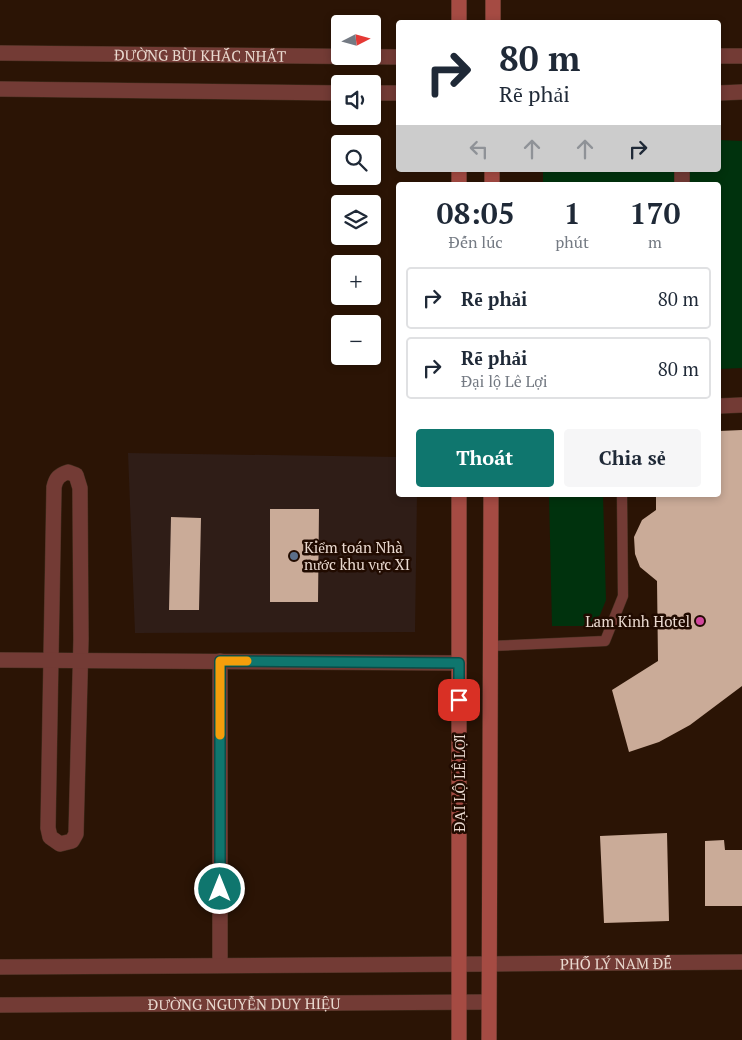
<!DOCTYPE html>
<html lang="vi">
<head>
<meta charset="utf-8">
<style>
  body { margin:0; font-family:"PT Serif",serif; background:#f6f6f7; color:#1f2937; height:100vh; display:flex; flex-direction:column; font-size:19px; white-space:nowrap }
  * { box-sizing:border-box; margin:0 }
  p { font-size:16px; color:#747a83 }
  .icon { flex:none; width:28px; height:28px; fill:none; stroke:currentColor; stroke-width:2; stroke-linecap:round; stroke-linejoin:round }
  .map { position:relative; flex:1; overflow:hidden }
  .sheet { position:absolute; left:396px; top:182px; width:325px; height:315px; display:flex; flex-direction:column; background:#fff; border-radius:5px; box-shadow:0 2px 8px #0003 }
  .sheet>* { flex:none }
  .hud { position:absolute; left:396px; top:20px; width:325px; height:152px; border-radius:5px; box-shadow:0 2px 8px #0003; background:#fff; color:#1f2937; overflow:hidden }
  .needle { width:32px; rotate:84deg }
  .tools { position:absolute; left:331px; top:15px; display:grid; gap:10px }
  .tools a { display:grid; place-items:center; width:50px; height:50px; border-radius:5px; background:#fff; box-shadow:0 2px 8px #0003; font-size:25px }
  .pin { position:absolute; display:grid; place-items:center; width:42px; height:42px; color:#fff; margin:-21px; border-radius:10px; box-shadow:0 2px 8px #0006 }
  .me { position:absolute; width:55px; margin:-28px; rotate:0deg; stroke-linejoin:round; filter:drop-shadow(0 0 4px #0008) }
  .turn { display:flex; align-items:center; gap:18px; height:105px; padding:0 20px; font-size:22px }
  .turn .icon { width:65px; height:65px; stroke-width:2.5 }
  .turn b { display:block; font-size:35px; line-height:42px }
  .lanes { display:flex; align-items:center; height:48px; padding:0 20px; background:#0003; justify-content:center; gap:25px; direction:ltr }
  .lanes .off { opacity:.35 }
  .eta { display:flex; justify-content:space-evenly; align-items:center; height:85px; text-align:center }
  .eta b { font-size:30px; font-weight:800; line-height:35px }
  .action { display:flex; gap:10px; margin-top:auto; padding:10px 20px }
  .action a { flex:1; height:58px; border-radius:5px; background:#0f766e; color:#fff; font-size:20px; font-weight:800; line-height:58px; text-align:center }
  .action a+a { background:#f6f6f7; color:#1f2937 }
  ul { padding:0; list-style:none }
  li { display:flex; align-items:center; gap:15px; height:62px; margin:0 10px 8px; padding:0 10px; border:2px solid #e0e1e3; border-radius:5px }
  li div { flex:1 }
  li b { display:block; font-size:19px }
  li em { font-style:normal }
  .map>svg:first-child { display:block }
  .commercial { fill:#2f1d17 }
  .green { fill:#00320d }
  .building { fill:#caab98 }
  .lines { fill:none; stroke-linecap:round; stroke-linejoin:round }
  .service-casing { stroke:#463021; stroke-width:11 }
  .minor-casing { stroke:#463021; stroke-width:16 }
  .tertiary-casing { stroke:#463021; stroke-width:16 }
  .secondary-casing { stroke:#463021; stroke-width:16 }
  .service { stroke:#733b35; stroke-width:10 }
  .minor { stroke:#733b35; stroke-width:15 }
  .tertiary { stroke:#733b35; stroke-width:15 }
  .secondary { stroke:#a54b43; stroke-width:15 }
  .route-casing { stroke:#0a4d48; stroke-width:12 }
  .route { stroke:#0f766e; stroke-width:9 }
  .slow { stroke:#f59e0b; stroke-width:9 }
  .service-dot { fill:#5c6f8a; stroke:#210b00; stroke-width:2 }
  .hotel-dot { fill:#d1479c; stroke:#210b00; stroke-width:2 }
  .labels { text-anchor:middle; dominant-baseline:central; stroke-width:5; stroke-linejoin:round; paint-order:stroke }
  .street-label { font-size:15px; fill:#eadad0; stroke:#210b00 }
  .poi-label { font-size:15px; fill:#eadad0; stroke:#210b00; text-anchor:start }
</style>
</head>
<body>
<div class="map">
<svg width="742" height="1040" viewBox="0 0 742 1040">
  <rect width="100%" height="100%" fill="#2b1405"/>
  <!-- commercial -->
  <path class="commercial" d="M128,453L399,457V495H417L415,632L135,633Z"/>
  <!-- green -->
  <path class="green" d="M719,140L742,141V368L719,369V185H543V170H719Z
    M549,495H603L606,600L600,615L587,626H552Z"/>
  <!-- building -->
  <path class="building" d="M742,430V686L690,725L659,742L629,752L612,690L658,661L657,581L640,567L635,554L634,537L642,520L656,510V495H719V431Z
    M270,509H319L318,602H270Z
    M171,517L201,518L199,610H169Z
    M667,833L669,921L604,923L600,836Z
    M724,840L725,850H742V906H705V841Z"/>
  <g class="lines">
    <defs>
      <path id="service" d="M490,646L605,641L623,596L622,495"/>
      <g id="minor">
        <path id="s1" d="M0,53L399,57"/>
        <path d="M719,56H742"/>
        <path d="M0,89L340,93"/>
        <path d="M372,93H399"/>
        <path d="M719,93L742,92"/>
        <path d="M682,170V185"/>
        <path d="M719,406L742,405"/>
        <path d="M68,472L76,475L80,488L81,639L76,834L72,841L60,844L50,837L48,828L54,487C56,478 59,475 68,472Z"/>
        <path d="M0,660L459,663"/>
        <path d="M220,661V965"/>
        <path id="s2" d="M488,964L742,962"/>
      </g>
      <g id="tertiary">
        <path d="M0,967L488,964"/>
        <path id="s3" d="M0,1005L488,1002"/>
      </g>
      <path id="secondary" d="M459,0V22
        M493,22V0
        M459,170V185
        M492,185V170
        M459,1040V495
        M489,1040L491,495"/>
    </defs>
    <!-- service casing -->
    <use href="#service" class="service-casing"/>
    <!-- minor casing -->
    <use href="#minor" class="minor-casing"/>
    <!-- tertiary casing -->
    <use href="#tertiary" class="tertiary-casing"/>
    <!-- secondary casing -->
    <use href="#secondary" class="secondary-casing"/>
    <!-- service -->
    <use href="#service" class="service"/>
    <!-- minor -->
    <use href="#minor" class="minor"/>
    <!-- tertiary -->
    <use href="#tertiary" class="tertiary"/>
    <!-- secondary -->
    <use href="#secondary" class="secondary"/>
  </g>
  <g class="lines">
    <defs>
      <path id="route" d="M220,889V661L459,663V700"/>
    </defs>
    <!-- route casing -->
    <use href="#route" class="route-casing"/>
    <!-- route -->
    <use href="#route" class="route"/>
    <!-- slow -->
    <path class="slow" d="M220,735V661H247"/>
  </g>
  <!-- markers -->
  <circle class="service-dot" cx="294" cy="556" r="5"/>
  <circle class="hotel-dot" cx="700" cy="621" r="5"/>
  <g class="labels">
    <!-- street labels -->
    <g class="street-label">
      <text stroke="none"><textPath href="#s1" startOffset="200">ĐƯỜNG BÙI KHẮC NHẤT</textPath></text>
      <text transform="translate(459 783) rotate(-90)">ĐẠI LỘ LÊ LỢI</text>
      <text stroke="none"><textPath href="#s2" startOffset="128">PHỐ LÝ NAM ĐẾ</textPath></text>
      <text stroke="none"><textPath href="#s3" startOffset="244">ĐƯỜNG NGUYỄN DUY HIỆU</textPath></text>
    </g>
    <!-- poi labels -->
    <g class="poi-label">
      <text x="304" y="547">Kiểm toán Nhà<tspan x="304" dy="17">nước khu vực XI</tspan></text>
      <text x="690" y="621" text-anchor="end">Lam Kinh Hotel</text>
    </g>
  </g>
</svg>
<div class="tools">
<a><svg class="needle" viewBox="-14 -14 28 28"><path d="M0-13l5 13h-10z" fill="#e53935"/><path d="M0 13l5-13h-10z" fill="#747a83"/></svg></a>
<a><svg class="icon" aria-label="sound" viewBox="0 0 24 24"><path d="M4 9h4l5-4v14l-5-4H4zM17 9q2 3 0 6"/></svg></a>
<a><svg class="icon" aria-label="search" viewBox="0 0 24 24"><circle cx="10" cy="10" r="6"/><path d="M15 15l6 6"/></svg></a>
<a><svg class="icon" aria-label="layers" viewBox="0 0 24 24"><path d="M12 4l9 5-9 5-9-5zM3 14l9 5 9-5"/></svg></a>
<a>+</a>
<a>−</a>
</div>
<div class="pin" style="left:459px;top:700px;background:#d93025"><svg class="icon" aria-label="arrive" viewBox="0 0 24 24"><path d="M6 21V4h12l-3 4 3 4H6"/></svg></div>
<svg class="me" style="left:220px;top:889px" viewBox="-20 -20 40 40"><circle r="17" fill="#0f766e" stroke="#fff" stroke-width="3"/><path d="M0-11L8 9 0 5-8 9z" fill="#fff"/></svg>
<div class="hud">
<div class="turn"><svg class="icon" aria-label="right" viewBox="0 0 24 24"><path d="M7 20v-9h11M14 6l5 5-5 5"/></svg><div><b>80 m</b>Rẽ phải</div></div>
<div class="lanes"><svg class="icon off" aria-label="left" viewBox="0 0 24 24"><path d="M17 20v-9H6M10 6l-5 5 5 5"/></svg><svg class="icon off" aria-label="ahead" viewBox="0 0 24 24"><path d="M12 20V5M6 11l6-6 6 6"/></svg><svg class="icon off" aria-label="ahead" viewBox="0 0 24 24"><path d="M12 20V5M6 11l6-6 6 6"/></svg><svg class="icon" aria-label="right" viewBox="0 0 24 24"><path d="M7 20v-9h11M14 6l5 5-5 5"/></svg></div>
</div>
<section class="sheet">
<div class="eta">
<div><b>08:05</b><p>Đến lúc</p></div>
<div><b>1</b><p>phút</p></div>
<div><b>170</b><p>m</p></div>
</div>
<ul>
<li><svg class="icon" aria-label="right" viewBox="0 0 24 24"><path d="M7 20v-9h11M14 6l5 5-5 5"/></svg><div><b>Rẽ phải</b></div><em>80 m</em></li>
<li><svg class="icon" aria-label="right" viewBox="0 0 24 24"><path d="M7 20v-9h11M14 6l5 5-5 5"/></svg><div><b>Rẽ phải</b><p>Đại lộ Lê Lợi</p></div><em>80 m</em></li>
</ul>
<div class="action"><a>Thoát</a><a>Chia sẻ</a></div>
</section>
</div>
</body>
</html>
